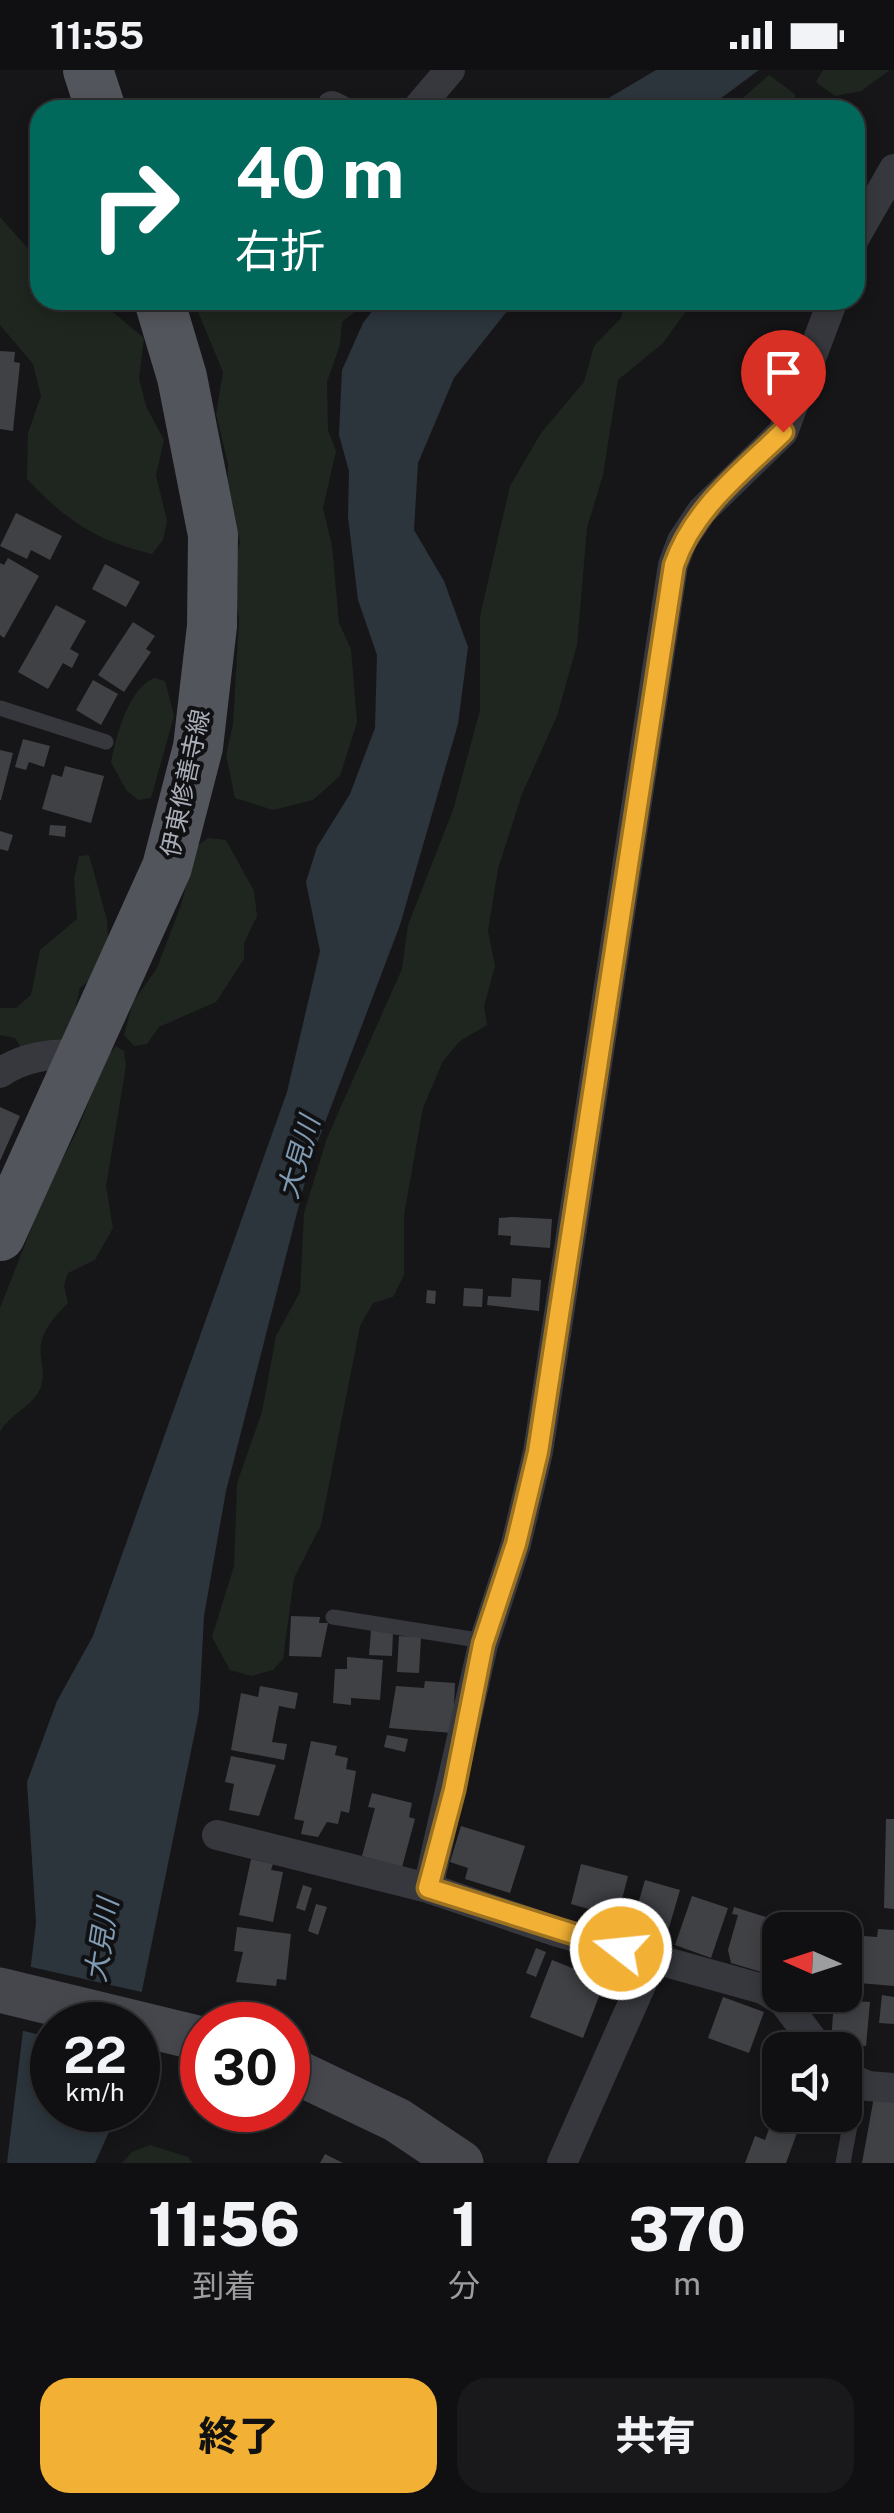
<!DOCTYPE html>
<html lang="ja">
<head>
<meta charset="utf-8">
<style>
  body { margin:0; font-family:"Public Sans","Noto Sans JP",sans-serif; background:#19191b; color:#f1f3f6; height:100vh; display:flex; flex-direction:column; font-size:38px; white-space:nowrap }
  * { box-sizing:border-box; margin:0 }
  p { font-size:32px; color:#9c9d9f }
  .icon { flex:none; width:55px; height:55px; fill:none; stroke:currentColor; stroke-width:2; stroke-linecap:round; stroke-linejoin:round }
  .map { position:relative; height:2093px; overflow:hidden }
  .panel { display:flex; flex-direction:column; background:#101012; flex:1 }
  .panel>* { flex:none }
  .top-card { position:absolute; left:30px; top:30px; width:835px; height:210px; border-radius:30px; box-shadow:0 5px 15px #0003,0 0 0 2px #303032; background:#00695c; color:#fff; overflow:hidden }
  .needle { width:65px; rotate:273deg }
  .tools { position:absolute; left:762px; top:1842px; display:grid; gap:20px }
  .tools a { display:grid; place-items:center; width:100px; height:100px; border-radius:20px; background:#101012; box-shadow:0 5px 15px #0003,0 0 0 2px #303032; font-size:50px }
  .speed { position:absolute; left:30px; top:1932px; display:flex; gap:20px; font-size:50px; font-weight:700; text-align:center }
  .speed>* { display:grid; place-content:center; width:130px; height:130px; border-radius:50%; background:#101012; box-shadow:0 5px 15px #0003,0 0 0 2px #303032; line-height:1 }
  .speed small { font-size:25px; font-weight:400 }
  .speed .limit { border:15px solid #d22; background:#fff; color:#111 }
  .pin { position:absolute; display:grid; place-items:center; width:85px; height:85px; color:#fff; margin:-102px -42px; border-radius:50% 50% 50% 0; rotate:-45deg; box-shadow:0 0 10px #0007 }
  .pin .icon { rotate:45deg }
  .me { position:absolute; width:110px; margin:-55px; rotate:286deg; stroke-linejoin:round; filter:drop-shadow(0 0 8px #0008) }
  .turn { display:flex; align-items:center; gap:35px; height:210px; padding:0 40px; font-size:45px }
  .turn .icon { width:130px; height:130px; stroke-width:2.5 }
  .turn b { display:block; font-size:70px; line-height:85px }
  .eta { display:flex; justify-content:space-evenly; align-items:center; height:170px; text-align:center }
  .eta b { font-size:60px; font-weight:800; line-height:70px }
  .button { display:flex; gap:20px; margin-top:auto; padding:20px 40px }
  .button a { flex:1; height:115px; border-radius:30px; background:#f2b134; color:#111; font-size:40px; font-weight:800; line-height:115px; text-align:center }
  .button a+a { background:#19191b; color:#f1f3f6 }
  .status { display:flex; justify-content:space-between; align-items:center; height:70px; padding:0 50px; background:#101012; direction:ltr }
  .status svg { height:28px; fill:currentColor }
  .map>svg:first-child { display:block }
  .green { fill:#1e261f }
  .water { fill:#2c353c }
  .pier { fill:#161618 }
  .building { fill:#404145 }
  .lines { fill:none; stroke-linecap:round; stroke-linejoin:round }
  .service { stroke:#37383d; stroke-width:15 }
  .minor { stroke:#37383d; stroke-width:30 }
  .secondary { stroke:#45474d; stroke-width:45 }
  .primary { stroke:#53555c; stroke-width:50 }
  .route-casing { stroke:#9d7322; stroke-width:25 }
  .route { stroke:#f2b134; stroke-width:18 }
  .labels { text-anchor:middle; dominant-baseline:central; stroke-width:8; stroke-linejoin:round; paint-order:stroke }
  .street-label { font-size:25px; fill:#a8adb8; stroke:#111113 }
  .water-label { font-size:28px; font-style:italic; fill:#7f9bb3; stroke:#111113 }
</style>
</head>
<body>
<div class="status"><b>11:55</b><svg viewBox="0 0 49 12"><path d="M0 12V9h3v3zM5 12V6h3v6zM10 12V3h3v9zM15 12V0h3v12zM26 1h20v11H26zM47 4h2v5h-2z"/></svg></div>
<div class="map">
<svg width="894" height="2093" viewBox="0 0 894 2093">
  <rect width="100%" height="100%" fill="#161618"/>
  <!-- green -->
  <path class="green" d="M823,0H890L861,21L835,26L816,12Z
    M769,5L795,24L796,40H729Z
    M0,147L40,192V230H98L144,268L139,308L146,336L164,370L156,405L167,451L163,470L152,484C95,470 67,451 27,409L28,363L41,326L33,294L0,255Z
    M193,230H369L342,252L340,275L327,312L328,360L336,381L323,438L332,476L339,553L351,579L357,652L340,706L313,730L273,740L235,728L226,685L233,654L239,549L232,501L240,472L227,428L228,394L216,344L223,302Z
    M626,230H694L663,273L618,310L603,405L587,458L577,575L557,646L522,724L498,799L488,861L495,896L484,936L487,955L460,971L443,991L423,1038L404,1145V1205L393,1227L373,1233L360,1256L321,1455L294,1508L283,1589L273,1600L251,1606L230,1600L212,1567L234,1496L237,1413L262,1342L276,1266L300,1222L304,1143L327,1068L402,899L408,855L453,740L480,640V546L510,416L541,363L584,312L594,276L621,248Z
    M154,608L165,611L174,646L151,728L138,730L126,720L111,692C116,667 128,619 154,608Z
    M208,768L226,770L254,821L257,846L244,873V889L216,932L159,957L147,974L134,976L124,965L133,932L157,898L181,835L196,777Z
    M89,785L107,850L108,870L93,908L80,918L68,970L22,979L15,968L0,965V938H16L31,925L40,880L77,849L74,809L79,786Z
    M116,976L124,981L126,996L106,1116L113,1158L95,1190L68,1203L64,1216L68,1233C57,1244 44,1258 41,1273C38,1289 48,1305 39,1321C30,1338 10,1344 0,1362V1238L45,1123L78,1059L105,989Z
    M150,2075L188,2087L193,2093H122L132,2082Z"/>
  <!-- water -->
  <path class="water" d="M656,0H759L705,40H572L607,29Z
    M381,230H516L454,308L418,393L414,460L444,511L468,577L458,654L400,855L310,1092L226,1421L204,1546L199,1642L135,1955H52V2040H119L95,2093H7L36,1853L27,1712L57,1631L93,1566L287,1022L320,881L306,812L317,777L350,724L375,658L377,585L358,530L348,447L349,401L339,365L342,300L363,253Z"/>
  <!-- pier -->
  <path class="pier" d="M27,1896L146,1923L140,1956L52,1955V1968L20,1960Z"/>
  <!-- building -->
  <path class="building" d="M0,281L15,282L14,292L20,293L13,361L0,359Z
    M16,443L62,466L50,490L31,480L27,489L0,476Z
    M8,488L39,506L4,568L0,565V493L4,495Z
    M105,494L140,512L126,537L92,519Z
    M56,535L86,551L70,579L79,584L72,598L63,593L48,619L18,602Z
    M133,552L155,566L146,579L151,582L124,622L98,605Z
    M93,610L118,624L101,655L76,640Z
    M23,669L50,676L44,697L29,692L26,700L15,697Z
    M0,680L13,683L1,730H0Z
    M65,696L104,706L91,753L42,739L52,704L62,707Z
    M50,755L66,756L65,767L49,765Z
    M0,761L13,765L8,781L0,779Z
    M0,1037L20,1046L0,1091Z
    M512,1147L552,1149L550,1178L510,1175L511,1166L498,1165L499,1148Z
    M512,1208L541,1210L539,1241L487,1235L488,1226L511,1227Z
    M464,1218L483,1219L482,1237L463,1236Z
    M427,1220L436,1221L435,1234L426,1233Z
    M291,1546L320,1547L319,1553H328L321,1587L289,1586Z
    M371,1560L393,1562L392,1586L369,1585Z
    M399,1566L421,1567L419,1603L397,1602Z
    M347,1587L383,1590L380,1630L351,1628V1635L333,1633L335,1599H347Z
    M425,1611L455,1613L453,1663L389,1658L396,1616L424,1618Z
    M260,1616L298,1623L295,1639L279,1636L272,1672L287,1674L284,1690L231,1680L241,1623L258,1627Z
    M387,1665L408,1669L405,1682L384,1677Z
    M311,1671L337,1676L335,1685L348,1688L346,1699L356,1701L349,1743L341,1741L338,1754L327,1752L318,1767L301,1764L304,1751L294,1749Z
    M231,1686L276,1695L259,1746L229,1740L234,1714L225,1712Z
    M372,1723L412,1733L409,1747L415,1749L402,1797L362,1786L375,1738L368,1737Z
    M886,1749H894V1839L884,1838Z
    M461,1756L525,1776L510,1823L465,1809L468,1798L450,1792Z
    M251,1789L273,1794L271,1800L283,1802L273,1852L239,1845Z
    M581,1794L628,1806L615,1857L589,1850L592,1840L571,1834Z
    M645,1810L680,1820L666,1868L631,1858Z
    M303,1815L312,1818L305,1841L296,1838Z
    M692,1826L728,1838L711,1888L675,1875Z
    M316,1834L327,1837L318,1865L308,1861Z
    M734,1837L766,1847L764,1853L777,1857L780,1864L768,1904L731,1893L728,1880L738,1845L732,1844Z
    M237,1857L291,1864L286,1910L277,1909L276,1916L236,1912L243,1882L234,1881Z
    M878,1859L894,1860V1916L859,1913L863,1866L877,1867Z
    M536,1878L546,1882L536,1907L526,1903Z
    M552,1890L605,1911L583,1968L530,1947Z
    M882,1925L894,1927V1954L879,1953Z
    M723,1927L764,1942L749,1983L708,1968Z
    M834,1930L870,1932L866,1976L831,1973Z
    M779,1969L787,1975L780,1980L776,1994L763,1980L767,1973L774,1978Z
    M874,2027L894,2030V2093H862Z
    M776,2039L780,2045L802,2049L786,2093H745L755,2066L765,2070Z
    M325,2084L343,2093H320Z"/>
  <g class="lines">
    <!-- service -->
    <path class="service" d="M0,638L106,672
      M333,1547L484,1571
      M843,2093L858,2013"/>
    <!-- minor -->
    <path class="minor" d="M332,36L340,40
      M416,40L450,0
      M855,167L894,99
      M0,1003C23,987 54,982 82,985
      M217,1765L428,1818
      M820,1980L784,1932L763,1919L558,1862L428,1818L483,1575L516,1474L538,1382L673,495L682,471L702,441L783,362L833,230
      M845,2006L868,2016L894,2018
      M562,2093L653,1888"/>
    <!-- secondary -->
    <path class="secondary" d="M0,1920L202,1969
      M288,1998L397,2050L461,2093"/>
    <!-- primary -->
    <path class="primary" d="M88,0L101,40
      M0,1166L167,797L198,677L212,556L213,465L182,307L159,230"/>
  </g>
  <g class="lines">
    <defs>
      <path id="route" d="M621,1879L428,1818L454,1720L483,1574L516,1474L538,1382L674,495C693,439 742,402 783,362"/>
    </defs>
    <!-- route casing -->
    <use href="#route" class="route-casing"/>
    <!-- route -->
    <use href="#route" class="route"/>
  </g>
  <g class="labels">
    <!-- street labels -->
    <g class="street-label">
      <text transform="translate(185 713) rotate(-78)">伊東修善寺線</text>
    </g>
    <!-- water labels -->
    <g class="water-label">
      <text transform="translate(298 1087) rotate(-74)">大見川</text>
      <text transform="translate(101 1870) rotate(-81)">大見川</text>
    </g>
  </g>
</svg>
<div class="tools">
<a><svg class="needle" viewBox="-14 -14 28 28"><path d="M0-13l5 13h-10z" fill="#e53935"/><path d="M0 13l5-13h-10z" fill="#9c9d9f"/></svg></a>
<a><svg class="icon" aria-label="sound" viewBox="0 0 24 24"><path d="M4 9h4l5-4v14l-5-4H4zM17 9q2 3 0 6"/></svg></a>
</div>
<div class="speed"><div>22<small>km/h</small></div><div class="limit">30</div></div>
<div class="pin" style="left:783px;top:362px;background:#d93025"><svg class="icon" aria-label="arrive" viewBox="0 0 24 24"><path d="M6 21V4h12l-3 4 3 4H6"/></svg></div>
<svg class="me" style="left:621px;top:1879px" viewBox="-20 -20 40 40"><circle r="17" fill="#f2b134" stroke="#fff" stroke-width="3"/><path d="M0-11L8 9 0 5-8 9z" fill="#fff"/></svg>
<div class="top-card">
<div class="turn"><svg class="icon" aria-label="right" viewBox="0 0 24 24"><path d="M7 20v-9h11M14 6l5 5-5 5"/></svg><div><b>40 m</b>右折</div></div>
</div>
</div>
<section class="panel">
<div class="eta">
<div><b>11:56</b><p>到着</p></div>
<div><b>1</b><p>分</p></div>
<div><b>370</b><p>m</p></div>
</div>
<div class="button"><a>終了</a><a>共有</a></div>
</section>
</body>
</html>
